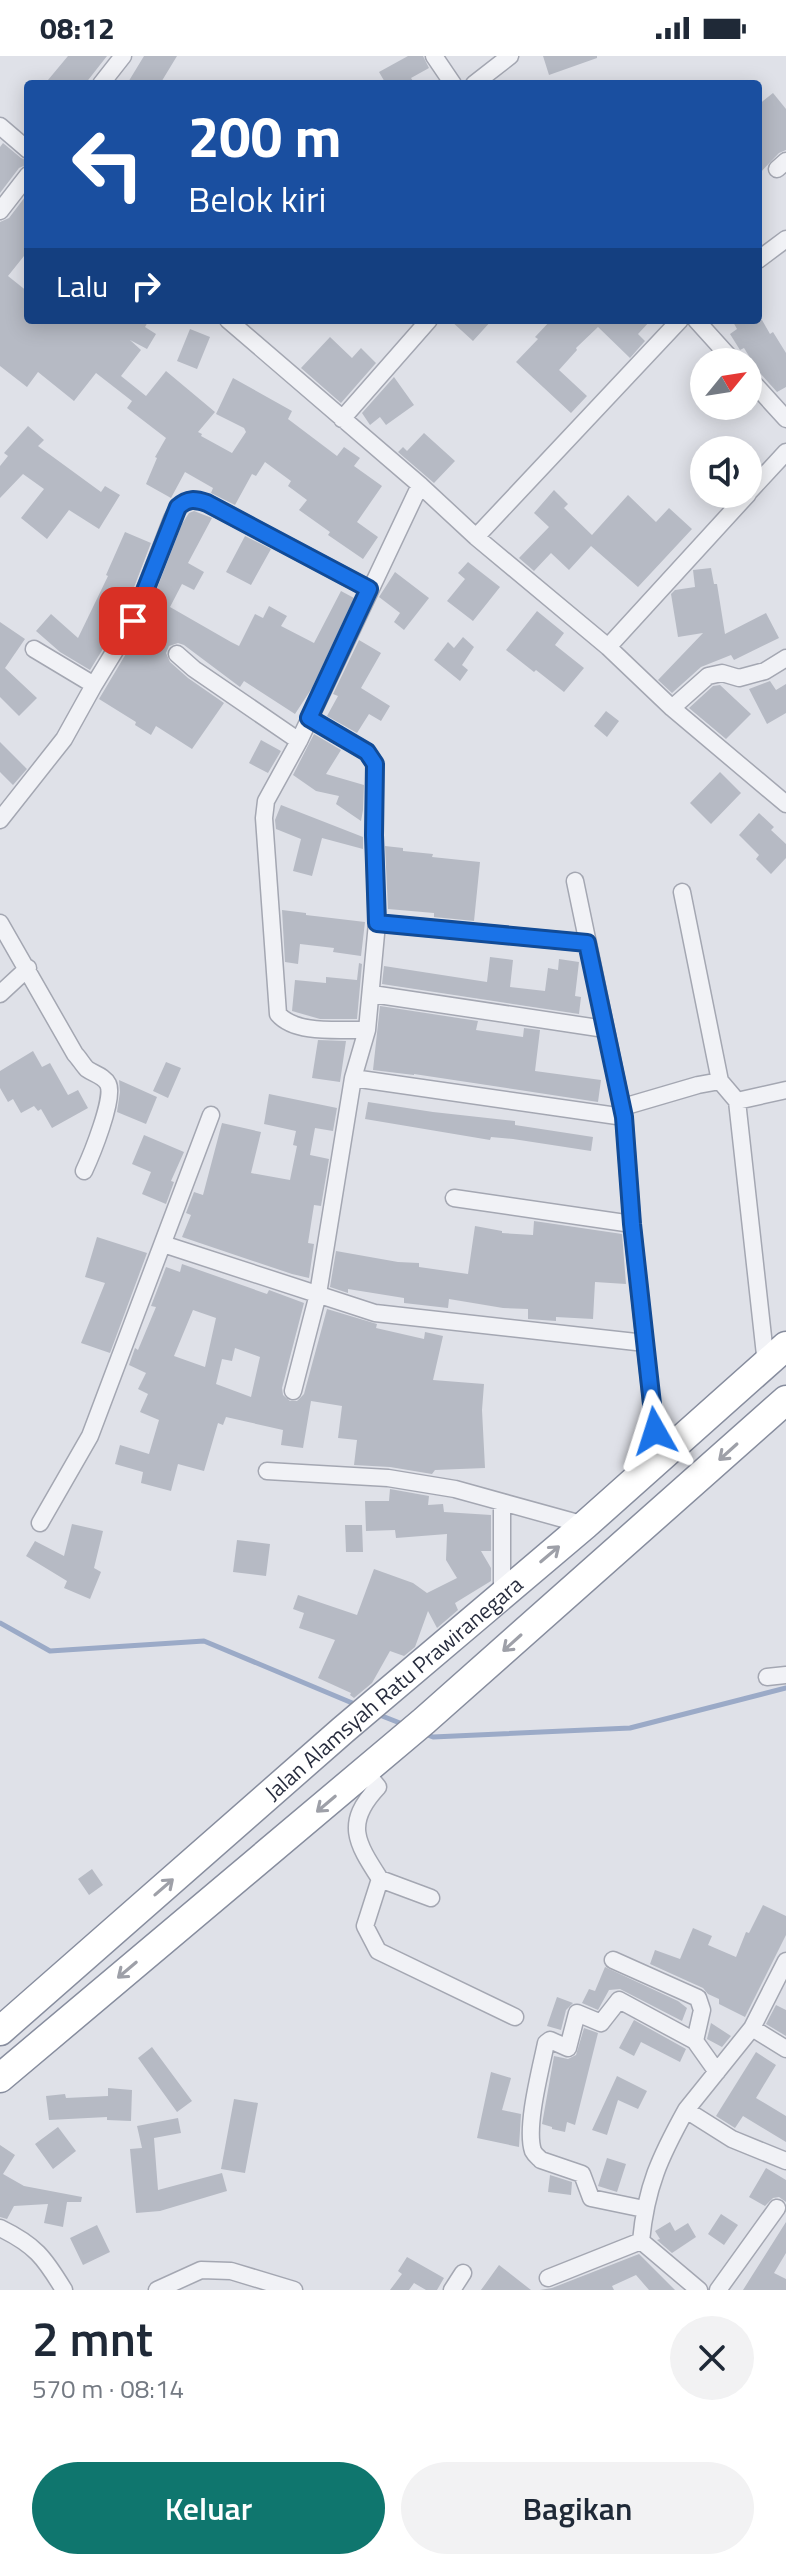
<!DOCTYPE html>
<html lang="id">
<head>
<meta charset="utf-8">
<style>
  body { margin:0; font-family:"Titillium Web",sans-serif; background:#f2f2f3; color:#1f2937; height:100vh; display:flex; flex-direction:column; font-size:30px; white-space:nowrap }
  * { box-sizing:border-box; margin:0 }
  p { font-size:26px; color:#747a83 }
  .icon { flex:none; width:44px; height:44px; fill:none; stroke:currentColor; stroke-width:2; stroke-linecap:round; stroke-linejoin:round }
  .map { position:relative; height:2234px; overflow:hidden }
  .panel { display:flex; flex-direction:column; background:#fff; flex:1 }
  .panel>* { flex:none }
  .guide { position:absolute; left:24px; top:24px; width:738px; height:244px; border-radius:8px; box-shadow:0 4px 20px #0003; background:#1a4fa0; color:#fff; overflow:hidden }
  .needle { width:52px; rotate:60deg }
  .controls { position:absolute; left:690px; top:292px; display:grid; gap:16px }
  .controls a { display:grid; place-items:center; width:72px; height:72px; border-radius:50%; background:#fff; box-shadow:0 4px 20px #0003; font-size:40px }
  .pin { position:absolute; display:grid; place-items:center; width:68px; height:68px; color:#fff; margin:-34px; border-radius:16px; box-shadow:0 4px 12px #0006 }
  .me { position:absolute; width:88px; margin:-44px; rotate:354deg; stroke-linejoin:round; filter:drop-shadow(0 0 6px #0008) }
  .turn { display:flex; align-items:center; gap:28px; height:168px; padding:0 32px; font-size:36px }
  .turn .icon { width:104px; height:104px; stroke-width:2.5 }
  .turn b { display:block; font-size:56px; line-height:68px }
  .then { display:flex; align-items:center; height:76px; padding:0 32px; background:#0003; gap:16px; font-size:30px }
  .round { display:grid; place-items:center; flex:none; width:84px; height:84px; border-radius:42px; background:#f2f2f3 }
  .summary { display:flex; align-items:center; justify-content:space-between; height:136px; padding:0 32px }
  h1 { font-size:48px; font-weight:600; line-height:60px }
  .primary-button { display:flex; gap:16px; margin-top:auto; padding:16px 32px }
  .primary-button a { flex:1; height:92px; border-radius:48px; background:#0f766e; color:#fff; font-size:32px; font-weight:600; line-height:92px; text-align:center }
  .primary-button a+a { background:#f2f2f3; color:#1f2937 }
  .status { display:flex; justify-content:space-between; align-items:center; height:56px; padding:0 40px; background:#fff; direction:ltr }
  .status svg { height:22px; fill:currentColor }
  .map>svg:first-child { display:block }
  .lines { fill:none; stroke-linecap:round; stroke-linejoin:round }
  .stream { stroke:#9baac7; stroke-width:5 }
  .building { fill:#b6bac4; fill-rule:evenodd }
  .minor-casing { stroke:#a4a7b2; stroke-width:19 }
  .trunk-casing { stroke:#878d9e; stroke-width:31 }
  .minor { stroke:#f1f2f6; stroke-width:16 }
  .trunk { stroke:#fff; stroke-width:28 }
  .oneway { stroke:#9ea0a8 }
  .route-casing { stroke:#114b97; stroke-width:20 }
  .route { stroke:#1a73e8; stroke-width:14 }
  .labels { text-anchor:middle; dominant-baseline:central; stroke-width:6; stroke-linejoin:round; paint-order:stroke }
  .street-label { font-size:22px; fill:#282d3e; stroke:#eef0f5 }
</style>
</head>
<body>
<div class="status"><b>08:12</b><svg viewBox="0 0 49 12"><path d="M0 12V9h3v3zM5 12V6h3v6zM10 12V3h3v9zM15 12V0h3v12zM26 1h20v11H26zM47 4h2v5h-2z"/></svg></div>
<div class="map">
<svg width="786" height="2234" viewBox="0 0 786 2234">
  <rect width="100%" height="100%" fill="#dfe1e8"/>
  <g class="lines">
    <!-- stream -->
    <path class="stream" d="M0,1567L50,1595L204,1585L357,1649
      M377,1658L405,1669
      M425,1678L433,1681L630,1672L786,1632"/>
  </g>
  <!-- building -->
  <path class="building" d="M68,0H107L85,28H57L48,24Z
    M144,0H177L160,28H127Z
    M408,0H423L429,12L411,22L415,28H386L379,16Z
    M543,0H597V2L549,19Z
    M773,37L786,53V94L779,97L758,119V49Z
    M3,87L21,102L28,105V108L19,112L0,137V91Z
    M28,137V195L8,220L28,236V264H149L145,271L156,278L147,293L130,284L141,294L121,320L146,340L166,315L215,356L198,376L202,378L201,380L232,397L246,376L244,372L216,358L233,322L292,355L288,363L337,400L344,391L360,402L354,410L382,430L357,466L378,481L363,503L328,479L330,476L299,454L307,444L288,430L291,425L265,406L256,420L252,418L235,449L211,437L213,432L185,416L171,442L146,428L157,402L155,401L166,382L127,352L132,345L96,317L74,345L38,316L27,331L0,310V166L9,162Z
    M450,264H492L473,285Z
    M551,264H651L638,278L645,285L630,302L598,271L576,292L577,294L559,314L587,340L571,357L516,306L538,283L535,281Z
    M732,264H762L770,278L773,276L786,297V331L777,336L759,316L744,292L740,294L730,278L737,273Z
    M190,273L210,281L197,313L177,305Z
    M330,281L352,302L361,292L376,307L341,347L301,312Z
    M394,321L414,349L386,369L380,361L370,369L362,357Z
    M28,370L44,384L38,390L101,436L105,430L120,439L99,473L69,454L47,483L21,462L44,433L23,418L0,442V410L8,400L4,397Z
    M424,377L455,405L434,427L398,396L403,391L407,395Z
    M554,434L568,448L564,452L592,479L628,439L656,466L669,452L692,473L638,531L591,490L569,514L551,497L534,515L519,502L549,471L534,457Z
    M194,455L212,462L188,507L204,516L194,534L182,528L170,551L231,586L239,590L255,558L263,562L269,550L287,560L281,570L314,587L341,535L354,542L312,632L295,658L244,625L240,631L184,589L178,587L169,590L166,597L170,606L188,622L224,647L192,693L156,670L151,679L135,669L136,666L99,643L142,571L182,468L189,457Z
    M125,476L151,487L123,560L90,614L60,596L36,575L51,558L78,582L108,520L106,519Z
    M245,480L271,493L251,529L226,516Z
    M468,506L500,531L473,565L447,545L465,523L458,517Z
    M711,512L714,528H717L725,578L766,557L779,582L734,604L731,599L701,611L672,637L658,624L703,577L678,581L671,538L675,534L695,531L693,514Z
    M395,516L429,542L404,574L394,566L400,557L379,541Z
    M537,555L564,577L555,589L584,612L564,636L536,614L534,616L506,594Z
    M0,566L25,583L5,612L37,642L19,660L0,641Z
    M463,581L474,591L462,609L468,614L460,625L434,604L448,586L454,592Z
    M359,584L381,597L361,632L390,650L381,665L369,658L357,677L327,660L338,640L333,638Z
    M770,625L776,634L786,628V657L767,668L749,633Z
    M720,629L751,658L726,683L689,652L713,630Z
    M606,655L619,665L607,681L594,670Z
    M314,678L341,694L326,718L364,729L363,754L361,765L336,748L339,740L316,735L293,719Z
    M261,684L281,695L268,717L249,707Z
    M0,686L27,713L13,729L0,716Z
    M720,716L741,737L711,768L690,747Z
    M281,749L363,781V793L322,782L312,820L293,815L301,783L276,773L275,764Z
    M759,757L774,771L771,774L786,788V802L771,818L756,803L759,799L739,779Z
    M385,790L403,792V795L433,798L432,801L480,806L474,865L434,861V857L388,853Z
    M282,854L306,857V859L365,866L361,900L333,896L334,892L300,888L298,908L285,906Z
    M490,901L513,904L510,931L545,935L548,912L558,914L559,903L579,906L575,940L581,941L579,958L382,928L384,910L487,926Z
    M359,907L362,908L357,963H320L292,955L295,924L326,927V921L357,924Z
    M380,950L478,965L476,974L523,981L524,972L540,974L535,1015L601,1024L598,1046L414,1018V1019L373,1014Z
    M318,984L346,985L340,1026L312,1022Z
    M33,995L42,1011L50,1007L68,1039L78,1034L88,1052L52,1072L41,1053L38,1055L34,1050L21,1057L13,1043L8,1046L0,1032V1015Z
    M166,1006L181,1012L168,1042L153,1035Z
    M119,1024L157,1041L146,1068L117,1056L120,1036Z
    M269,1038L337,1052L333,1075L315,1072L310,1099L329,1103L321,1150L314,1149L308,1187L314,1188L309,1222L292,1218L182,1181L191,1159L186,1157L194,1136L203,1139L222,1067L261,1076L251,1117L290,1124L297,1090L293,1089L296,1075L264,1068Z
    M368,1046L433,1056L515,1065V1069L593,1081L591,1095L513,1083L491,1081L490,1084L365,1063Z
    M144,1079L184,1096L171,1125L174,1126L166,1148L142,1138L151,1116L132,1108Z
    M534,1165L622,1178L626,1228L595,1226L593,1263L556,1261V1265L528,1263V1253L503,1252L449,1243L448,1252L404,1247V1242L348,1233V1237L330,1231L336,1195L398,1206L419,1207V1211L468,1218L475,1170L502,1175V1177L533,1179Z
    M97,1181L147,1197L110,1297L81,1287L105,1227L85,1221Z
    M182,1208L267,1238L269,1234L304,1247L282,1332L283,1339L290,1345H297L304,1338L327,1253L377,1268L376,1272L424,1283L425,1276L443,1280L433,1324L484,1328L482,1354L485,1412L435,1414L432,1418L390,1411L354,1409L357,1384L338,1382L342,1350L311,1345L303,1392L281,1389L283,1374L226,1361L223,1369L218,1367L204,1415L178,1408L171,1435L141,1427L143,1416L115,1408L120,1389L149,1398L159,1364L140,1356L148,1338L138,1333L146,1317L129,1309L135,1292L138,1294L156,1251L151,1250L166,1211L180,1216ZM193,1254L216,1262L205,1311L174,1300ZM235,1292L260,1301L251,1341L216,1328L222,1303L232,1305Z
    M390,1433L429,1440L428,1449L443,1448L444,1456L491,1459V1495H481L491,1512V1525L455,1547L458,1554L437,1572L428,1555L415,1591L404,1600L390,1595L372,1627L354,1642L350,1639L351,1637L318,1622L335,1584L299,1572L304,1557L293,1553L298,1539L357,1559L374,1513L413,1527L427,1537L457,1522L446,1504L447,1478L396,1482L395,1474L366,1475L365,1445H389Z
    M72,1468L103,1475L94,1512L101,1516L90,1543L64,1532L67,1525L26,1500L35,1485L64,1500Z
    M345,1469H362L363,1496H346Z
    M237,1484L270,1488L266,1520L233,1516Z
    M92,1813L103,1829L89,1839L78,1823Z
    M763,1849L786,1860V1879L745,1961L719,1948V1943L708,1938L703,1932L650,1908L655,1894L680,1903L693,1872L712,1880L708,1889L736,1901L746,1876L749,1877Z
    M605,1911L678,1945L687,1952L682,1965L620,1933L609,1934L598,1954L582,1947L589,1933L595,1935Z
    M557,1941L573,1947L566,1954L561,1974L547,1970Z
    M776,1949L786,1954V1980L766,1968Z
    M634,1964L686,1993L680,2006L641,1986L634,2000L619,1992Z
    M711,1967L731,1980L722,1991L707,1983Z
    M584,1972L598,1977L575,2069L567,2066L565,2076L552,2073V2071L542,2068L554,2000L568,2003L576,1999Z
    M152,1991L192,2045L177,2056L138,2002Z
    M756,1996L776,2009L756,2042L786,2060V2086L743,2060L735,2072L716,2060Z
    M491,2016L511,2022L502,2054L521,2058L519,2091L477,2082Z
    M617,2020L647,2035L638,2053L618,2044L607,2079L592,2074Z
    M108,2032L132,2034L131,2065L107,2064V2061L49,2064L46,2040L65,2038L66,2042L108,2040Z
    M234,2043L258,2047L245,2117L221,2113Z
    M178,2062L181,2077L154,2082L158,2134L222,2117L227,2135L160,2155L136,2157L130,2093L142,2092L137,2070Z
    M58,2071L76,2095L53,2113L35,2088Z
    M0,2089L15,2099L3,2118L24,2130L82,2141L81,2146H67L63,2171L44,2167L48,2148L14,2150L7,2163L0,2161Z
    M607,2102L626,2108L617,2136L598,2130Z
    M766,2112L786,2124V2146L779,2141L773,2142L765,2150L749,2141Z
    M550,2119L572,2126L571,2139L548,2136Z
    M721,2158L738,2169L724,2189L708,2178Z
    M670,2166L675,2175L688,2167L696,2181L672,2197L657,2184L660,2183L655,2175Z
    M786,2166V2197L774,2217L786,2223V2234H743Z
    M97,2169L110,2196L83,2209L70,2182Z
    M639,2198L675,2234H649L636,2219L612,2230L614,2234H540L552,2232Z
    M407,2201L444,2222L437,2234H426L414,2227L409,2234H390L402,2218L398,2215Z
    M499,2209L531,2234H481Z"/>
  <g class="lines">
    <defs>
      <path id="minor" d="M434,0L453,28
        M101,28L123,0
        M474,28L510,0
        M0,70L28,94
        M777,113L786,105
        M0,155L28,119
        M758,204L786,183
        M228,264L420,429L476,481L608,591L672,652L786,748
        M696,264L734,306
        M748,321L786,363
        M342,363L429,264
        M748,437L786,396
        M476,481L680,264
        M608,591L748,438
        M34,593L94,629
        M177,598L194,613L299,685
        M672,652L708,620L722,617L739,622L765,615L786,602
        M309,662L367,696L375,708L374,779L377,867L367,974L353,1022
        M0,764L64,683L94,629L133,565L172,463C181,445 188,441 207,447L369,533
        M575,825L624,1061L632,1168L658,1405
        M682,836L720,1025
        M0,867L75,998C79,1002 83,1009 87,1013C94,1018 104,1020 108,1028C115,1042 91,1100 84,1115
        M377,867L587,887
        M0,938L28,912
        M372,938L605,973
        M367,974C341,973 296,979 278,958L264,762L266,745L299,685L420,429
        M737,1045L766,1308
        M623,1051L698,1029L720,1025L737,1045L786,1034
        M454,1142L632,1168
        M163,1188L375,1257L645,1287
        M293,1335L318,1238L353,1022L624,1061
        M267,1415L388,1422L455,1433L585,1469
        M40,1467L90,1380L211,1059
        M502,1540V1446
        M767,1621L786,1619
        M365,1715L378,1731C344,1767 356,1786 380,1823L365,1870L378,1895L515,1961
        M380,1823L431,1842
        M613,1904L698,1942L702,1954L695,1985L717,2016
        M786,1905L752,1972L686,2054L732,2083L786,2105
        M752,1972L786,1993
        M686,2054C660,2101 646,2131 641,2185L699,2234
        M644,2153L591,2142L582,2118L541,2104C538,2101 535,2099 533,2095C525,2071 541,2012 546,1987L550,1984L568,1992L577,1957L601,1967L619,1944L695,1985
        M0,2172C35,2189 44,2201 64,2234
        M548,2222L641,2185
        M157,2234L201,2214L231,2215L294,2234
        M452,2234L463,2217
        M718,2234L777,2152"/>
      <g id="trunk">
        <path id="s1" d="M0,1975L343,1674L585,1469L786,1290"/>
        <path d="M0,2022L424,1665L786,1344"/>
      </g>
    </defs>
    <!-- minor casing -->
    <use href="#minor" class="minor-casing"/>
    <!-- trunk casing -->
    <use href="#trunk" class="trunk-casing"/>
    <!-- minor -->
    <use href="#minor" class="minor"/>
    <!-- trunk -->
    <use href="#trunk" class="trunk"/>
  </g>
  <!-- one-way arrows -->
  <defs><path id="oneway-shaft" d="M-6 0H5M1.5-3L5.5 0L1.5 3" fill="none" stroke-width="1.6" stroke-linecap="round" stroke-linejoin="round" transform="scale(2)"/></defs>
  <g class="oneway">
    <use href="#oneway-shaft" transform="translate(728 1396) rotate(138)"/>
    <use href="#oneway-shaft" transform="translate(550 1498) rotate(-40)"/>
    <use href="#oneway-shaft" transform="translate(512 1587) rotate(138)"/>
    <use href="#oneway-shaft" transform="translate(326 1748) rotate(140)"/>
    <use href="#oneway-shaft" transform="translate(164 1831) rotate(-41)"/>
    <use href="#oneway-shaft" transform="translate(127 1914) rotate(140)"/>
  </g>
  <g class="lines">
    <defs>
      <path id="route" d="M133,565L178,451C188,442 195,443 207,447L369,533L309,662L367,696L375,708L374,779L377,867L587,887L624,1061L632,1168L655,1375"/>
    </defs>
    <!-- route casing -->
    <use href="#route" class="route-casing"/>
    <!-- route -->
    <use href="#route" class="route"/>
  </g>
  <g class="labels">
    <!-- street labels -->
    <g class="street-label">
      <text stroke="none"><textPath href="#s1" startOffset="522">Jalan Alamsyah Ratu Prawiranegara</textPath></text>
    </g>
  </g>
</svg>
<div class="controls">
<a><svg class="needle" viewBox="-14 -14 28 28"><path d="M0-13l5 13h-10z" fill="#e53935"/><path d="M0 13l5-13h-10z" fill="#747a83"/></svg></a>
<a><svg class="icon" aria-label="sound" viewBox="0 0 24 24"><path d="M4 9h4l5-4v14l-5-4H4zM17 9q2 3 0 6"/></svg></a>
</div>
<div class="pin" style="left:133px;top:565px;background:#d93025"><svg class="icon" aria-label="arrive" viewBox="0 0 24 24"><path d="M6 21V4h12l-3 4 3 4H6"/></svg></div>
<svg class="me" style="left:655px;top:1375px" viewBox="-20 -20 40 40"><path d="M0-17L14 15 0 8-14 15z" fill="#1a73e8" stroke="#fff" stroke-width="4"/></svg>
<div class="guide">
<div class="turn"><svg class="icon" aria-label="left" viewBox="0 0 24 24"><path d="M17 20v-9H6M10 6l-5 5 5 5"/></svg><div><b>200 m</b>Belok kiri</div></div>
<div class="then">Lalu<svg class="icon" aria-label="right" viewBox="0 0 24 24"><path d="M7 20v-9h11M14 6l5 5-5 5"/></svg></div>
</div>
</div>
<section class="panel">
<div class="summary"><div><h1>2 mnt</h1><p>570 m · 08:14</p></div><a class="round"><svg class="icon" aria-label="close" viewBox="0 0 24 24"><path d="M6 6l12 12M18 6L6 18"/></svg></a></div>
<div class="primary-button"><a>Keluar</a><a>Bagikan</a></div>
</section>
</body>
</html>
